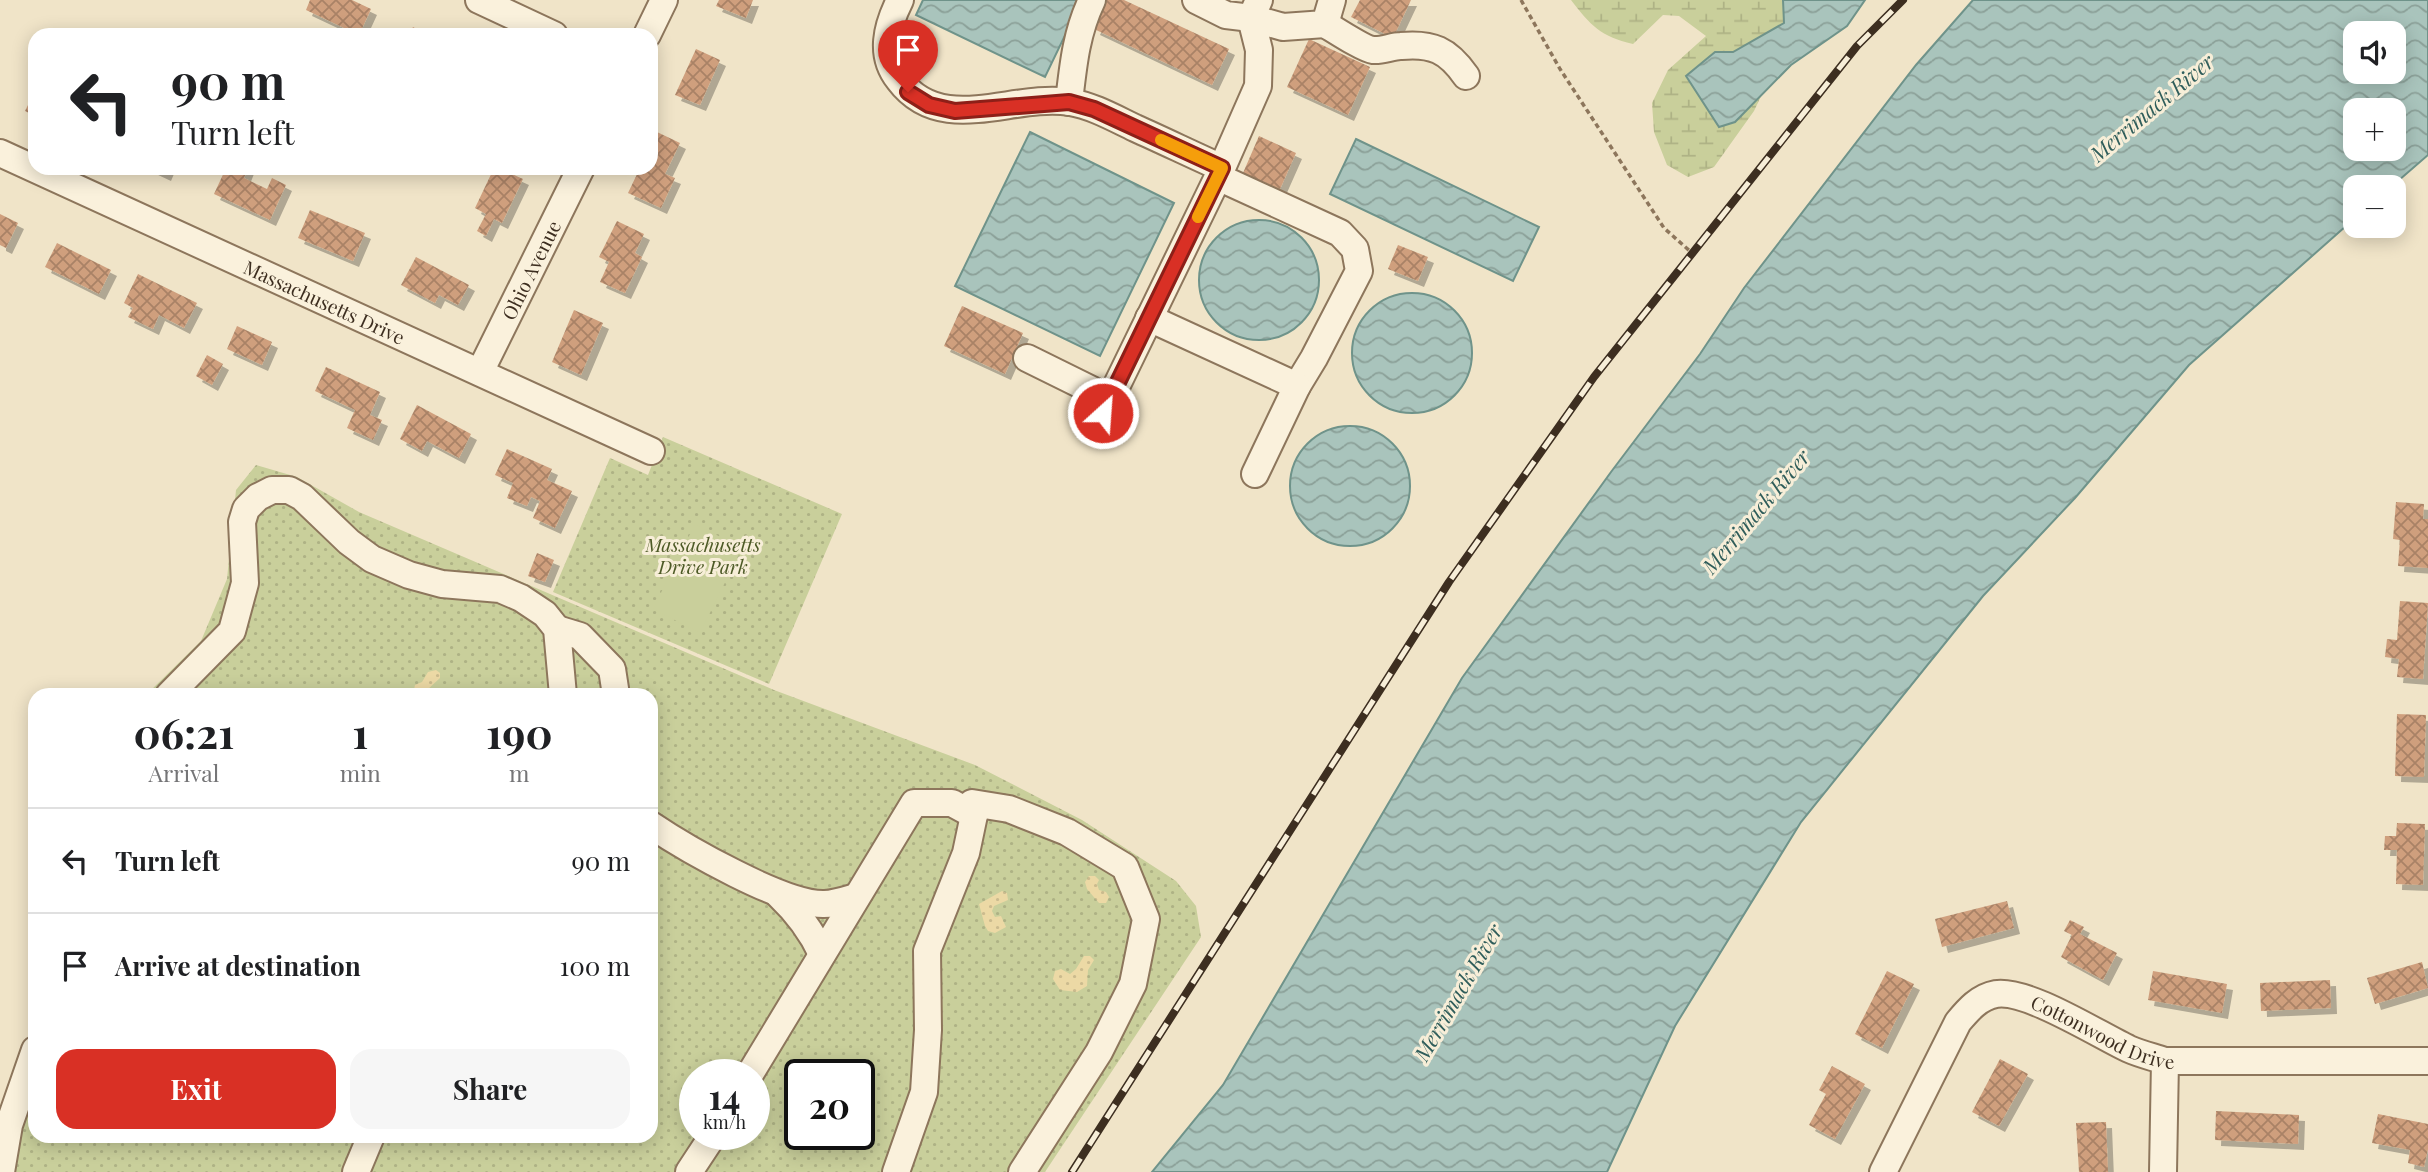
<!DOCTYPE html>
<html lang="en">
<head>
<meta charset="utf-8">
<style>
  body { margin:0; font-family:"Playfair Display",serif; background:#f6f6f6; color:#202124; height:100vh; display:flex; flex-direction:column; font-size:26px; white-space:nowrap }
  * { box-sizing:border-box; margin:0 }
  p { font-size:23px; color:#757577 }
  .icon { flex:none; width:38px; height:38px; fill:none; stroke:currentColor; stroke-width:2; stroke-linecap:round; stroke-linejoin:round }
  .map { position:relative; flex:1; overflow:hidden }
  .panel { position:absolute; left:28px; top:688px; width:630px; height:455px; display:flex; flex-direction:column; background:#fff; border-radius:21px; box-shadow:0 4px 18px #0003 }
  .panel>* { flex:none }
  .guide { position:absolute; left:28px; top:28px; width:630px; height:147px; border-radius:21px; box-shadow:0 4px 18px #0003; background:#fff; color:#202124; overflow:hidden }
  .tools { position:absolute; left:2343px; top:21px; display:grid; gap:14px }
  .tools a { display:grid; place-items:center; width:63px; height:63px; border-radius:14px; background:#fff; box-shadow:0 4px 18px #0003; font-size:35px }
  .speed { position:absolute; left:679px; top:1059px; display:flex; gap:14px; font-size:35px; font-weight:700; text-align:center }
  .speed>* { display:grid; place-content:center; width:91px; height:91px; border-radius:50%; background:#fff; box-shadow:0 4px 18px #0003; line-height:1 }
  .speed small { font-size:18px; font-weight:400 }
  .speed .limit { border:4px solid #111; border-radius:10px; background:#fff; color:#111 }
  .pin { position:absolute; display:grid; place-items:center; width:60px; height:60px; color:#fff; margin:-72px -30px; border-radius:50% 50% 50% 0; rotate:-45deg; box-shadow:0 0 7px #0007 }
  .pin .icon { rotate:45deg }
  .me { position:absolute; width:77px; margin:-38px; rotate:26deg; stroke-linejoin:round; filter:drop-shadow(0 0 5px #0008) }
  .turn { display:flex; align-items:center; gap:24px; height:147px; padding:0 28px; font-size:32px }
  .turn .icon { width:91px; height:91px; stroke-width:2.5 }
  .turn b { display:block; font-size:49px; line-height:60px }
  .eta { display:flex; justify-content:space-evenly; align-items:center; height:119px; text-align:center }
  .eta b { font-size:42px; font-weight:700; line-height:49px }
  .button { display:flex; gap:14px; margin-top:auto; padding:14px 28px }
  .button a { flex:1; height:80px; border-radius:21px; background:#d93025; color:#fff; font-size:28px; font-weight:700; line-height:80px; text-align:center }
  .button a+a { background:#f6f6f6; color:#202124 }
  ul { padding:0; list-style:none }
  li { display:flex; align-items:center; gap:21px; height:105px; padding:0 28px; border-top:2px solid #e0e0e0 }
  li div { flex:1 }
  li b { display:block; font-size:26px }
  li em { font-style:normal }
  .map>svg:first-child { display:block }
  .green { fill:url(#green-dots); fill-rule:evenodd }
  .wetland { fill:url(#wetland-marsh) }
  .sand { fill:url(#sand-dots) }
  .pitch { fill:#c9cf9b }
  .water { fill:url(#water-waves); stroke:#6f938a; stroke-width:2; fill-rule:evenodd }
  .building { fill:url(#building-cross-hatch); filter:url(#shadow) }
  .lines { fill:none; stroke-linecap:round; stroke-linejoin:round }
  .minor-casing { stroke:#8d765c; stroke-width:30 }
  .path { stroke:#8d765c; stroke-width:3.5; stroke-dasharray:5 3.5; stroke-linecap:butt }
  .minor { stroke:#faf1dc; stroke-width:26 }
  .rail-casing { stroke:#3d2e20; stroke-width:8 }
  .rail { stroke:#f7eed8; stroke-width:5; stroke-dasharray:16; stroke-linecap:butt }
  .route-casing { stroke:#8d1f18; stroke-width:18 }
  .route { stroke:#d93025; stroke-width:12 }
  .slow { stroke:#f59e0b; stroke-width:12 }
  .labels { text-anchor:middle; dominant-baseline:central; stroke-width:6; stroke-linejoin:round; paint-order:stroke }
  .street-label { font-size:19px; fill:#3d2e20; stroke:#f7eed8 }
  .park-label { font-size:19px; font-style:italic; fill:#4d5a26; stroke:#f7eed8 }
  .water-label { font-size:21px; font-style:italic; fill:#2f5d5a; stroke:#f7eed8 }
</style>
</head>
<body>
<div class="map">
<svg width="2428" height="1172" viewBox="0 0 2428 1172">
  <defs>
    <pattern id="green-dots" width="8" height="8" patternUnits="userSpaceOnUse" patternTransform="scale(1.75)"><rect width="8" height="8" fill="#c9cf9b"/><path d="M2 2h.1M6 6h.1" fill="none" stroke="#aeb285" stroke-width="1.8" stroke-linecap="round"/></pattern>
    <pattern id="wetland-marsh" width="20" height="14" patternUnits="userSpaceOnUse" patternTransform="scale(1.75)"><rect width="20" height="14" fill="#c9cf9b"/><path d="M1 5h8M5 5V1M11 12h8M15 12V8" fill="none" stroke="#aeb285"/></pattern>
    <pattern id="sand-dots" width="8" height="8" patternUnits="userSpaceOnUse" patternTransform="scale(1.75)"><rect width="8" height="8" fill="#ecd9a5"/><path d="M2 2h.1M6 6h.1" fill="none" stroke="#cbbb8e" stroke-width="1.8" stroke-linecap="round"/></pattern>
    <pattern id="water-waves" width="16" height="10" patternUnits="userSpaceOnUse" patternTransform="scale(1.75)"><rect width="16" height="10" fill="#a9c4bc"/><path d="M0 5q4-4 8 0t8 0" fill="none" stroke="#8ba098"/></pattern>
    <pattern id="building-cross-hatch" width="8" height="8" patternUnits="userSpaceOnUse" patternTransform="scale(1.75)"><rect width="8" height="8" fill="#cf9f7d"/><path d="M0 0l8 8M0 8l8-8" fill="none" stroke="#a98266"/></pattern>
    <filter id="shadow"><feDropShadow dx="6" dy="6" stdDeviation="0" flood-color="#0004"/></filter>
  </defs>
  <rect width="100%" height="100%" fill="#f0e4c8"/>
  <!-- green -->
  <path class="green" d="M663,437L842,514L769,684L553,592L610,458L648,475Z
    M256,465L297,477L359,512L774,690L975,765L1082,820L1176,881L1196,906L1201,937L1045,1172H9L35,1001V1136H651V695H146L201,641L227,579L236,490ZM695,1074H754V1134H695ZM800,1074H859V1134H800Z"/>
  <!-- wetland -->
  <path class="wetland" d="M1571,0H1783L1784,23L1733,52H1715L1735,122L1763,92L1754,111L1714,167L1688,177L1667,165L1654,132L1652,103L1668,70L1706,36L1679,16L1663,15L1633,44C1600,36 1591,26 1571,0Z"/>
  <!-- sand -->
  <path class="sand" d="M436,670L440,673V678L427,690L425,695H413L415,685L422,682L428,672Z
    M1089,876H1095L1099,880L1097,884L1099,890L1106,892L1109,897L1106,903H1099L1087,889L1085,882Z
    M1002,891L1007,893L1008,900L994,906L992,911L995,917L1001,916L1006,927L995,933L988,931L985,926L979,904Z
    M1084,956H1090L1094,960L1088,970L1087,986L1077,992L1060,990L1053,979L1055,971L1061,969L1070,974L1076,969Z"/>
  <!-- pitch -->
  <path class="pitch" d="M695,524L742,548L700,633L653,609Z"/>
  <!-- water -->
  <path class="water" d="M923,0H1082L1045,77L916,15Z
    M1783,0H1865L1847,26L1791,65L1735,122L1719,127L1686,76L1715,52H1733L1784,23Z
    M1973,0H2428V155L2391,187H2356L2355,218L2189,365L2075,498L1983,596L1801,822L1675,1026L1607,1172H1152L1223,1085L1462,678L1611,472L1700,354L1744,288L1916,65ZM2394,33V72H2356V33ZM2394,110V149H2356V110Z
    M1030,132L1174,203L1100,356L955,286Z
    M1356,139L1539,227L1513,281L1330,194Z
    M1199 280a60 60 0 1 1 120 0a60 60 0 1 1-120 0Z
    M1352 353a60 60 0 1 1 120 0a60 60 0 1 1-120 0Z
    M1290 486a60 60 0 1 1 120 0a60 60 0 1 1-120 0Z"/>
  <!-- building -->
  <path class="building" d="M310,0H352L371,9L359,35L306,10Z
    M719,0H753L746,18L716,6Z
    M1107,0H1124L1229,49L1212,85L1094,29Z
    M1360,0H1411L1393,38L1351,17Z
    M413,27L427,35H409Z
    M1309,39L1370,67L1348,115L1287,87Z
    M696,49L720,60L700,105L675,95Z
    M35,91V116L25,111Z
    M657,132L680,143L665,174L675,178L661,208L628,193L640,168H651V145Z
    M1259,136L1296,153L1280,189L1243,173Z
    M150,168H168L165,175Z
    M226,168H248L244,178L267,189L272,178L286,185L270,220L214,194Z
    M494,168H499L523,179L502,223L494,219L486,236L477,231L486,214L475,208Z
    M310,210L365,233L353,261L298,238Z
    M0,214L18,223L6,248L0,245Z
    M617,221L644,234L635,253L642,257L625,293L600,282L609,262L599,257Z
    M57,243L111,270L99,294L45,267Z
    M1398,245L1428,257L1418,281L1388,269Z
    M416,257L469,285L458,305L439,295L435,303L401,285Z
    M138,274L197,303L184,328L159,315L153,329L128,317L133,308L124,303Z
    M962,306L1023,333L1005,374L944,346Z
    M574,310L603,323L581,375L552,362Z
    M237,326L272,342L262,365L227,349Z
    M207,355L223,364L212,385L196,376Z
    M326,367L380,392L370,415L382,420L373,440L347,428L355,410L315,391Z
    M417,405L471,434L459,458L427,441L422,451L400,439Z
    M507,449L552,469L547,480L572,491L555,528L533,518L540,501L531,497L527,506L507,498L513,483L495,475Z
    M2396,502L2424,504L2423,519H2428V568L2398,566L2400,540L2393,539Z
    M537,553L554,560L545,582L528,576Z
    M2400,601L2428,603L2423,679L2397,677L2399,659L2385,657L2387,639L2397,640Z
    M2397,714L2426,715L2424,777L2395,776Z
    M2397,823L2425,824L2423,885L2396,884L2397,850H2384L2385,836H2396Z
    M2007,901L2014,928L1942,947L1935,919Z
    M2070,920L2084,927L2080,934L2117,953L2103,980L2061,957L2072,935L2064,931Z
    M2422,962L2428,988L2375,1004L2367,978Z
    M1887,971L1914,984L1882,1048L1855,1034Z
    M2153,971L2227,984L2222,1013L2148,1000Z
    M2330,980L2331,1008L2261,1011L2260,983Z
    M2000,1059L2028,1074L1999,1126L1972,1112Z
    M1832,1066L1865,1084L1835,1139L1809,1125L1826,1094L1819,1090Z
    M2216,1111L2299,1115L2298,1144L2215,1140Z
    M2378,1114L2428,1124V1149L2424,1167L2408,1163L2410,1150L2372,1143Z
    M2106,1122L2108,1172H2079L2076,1123Z"/>
  <g class="lines">
    <defs>
      <g id="minor">
        <path d="M479,0L554,35"/>
        <path d="M900,0C887,26 879,55 899,80C942,137 1012,93 1070,102C1093,106 1114,118 1135,128C1164,141 1193,155 1222,168"/>
        <path d="M1196,0L1226,15L1251,18L1283,27L1325,24L1332,0"/>
        <path d="M1325,24C1335,30 1364,49 1373,50C1382,51 1392,46 1401,46C1432,43 1448,50 1466,76"/>
        <path d="M647,35L664,0"/>
        <path d="M1069,102C1073,67 1076,33 1092,0"/>
        <path id="s1" d="M0,153L651,451"/>
        <path d="M1149,318L1297,386L1314,358L1359,271L1355,249L1340,233L1218,177"/>
        <path d="M1027,358L1110,399"/>
        <path id="s2" d="M480,372L581,168"/>
        <path d="M1096,428L1218,177L1258,86L1259,50L1251,18L1259,0"/>
        <path d="M1255,474L1297,386"/>
        <path d="M557,629L580,636L612,669L616,695"/>
        <path d="M169,695L232,631L245,583L242,522L246,509L258,497L272,490H289L302,497L349,542L372,559L409,575L442,584L500,589L521,598L545,614L557,629L563,695"/>
        <path d="M974,815L972,803L1009,809L1067,832L1125,867L1146,919L1133,984L1099,1052L1022,1172"/>
        <path d="M651,825C685,848 784,905 824,904C834,904 846,900 856,897"/>
        <path d="M778,894C797,912 811,930 822,954"/>
        <path d="M750,1074L914,803H952L974,815L966,853L927,951L928,1030L924,1092L896,1172"/>
        <path d="M1,1172L9,1125L35,1050"/>
        <path d="M356,1172L371,1136"/>
        <path d="M689,1172L714,1134"/>
        <path id="s3" d="M1883,1172L1958,1022C1968,1010 1979,997 1996,994C2027,989 2099,1035 2129,1049C2140,1054 2153,1057 2165,1061H2428"/>
        <path d="M2163,1172L2165,1061"/>
      </g>
    </defs>
    <!-- minor casing -->
    <use href="#minor" class="minor-casing"/>
    <!-- path -->
    <path class="path" d="M1521,0L1560,69L1664,228L1692,253"/>
    <!-- minor -->
    <use href="#minor" class="minor"/>
    <defs>
      <path id="rail" d="M1072,1172L1449,582L1594,377L1857,46L1903,0"/>
    </defs>
    <!-- rail casing -->
    <use href="#rail" class="rail-casing"/>
    <!-- rail -->
    <use href="#rail" class="rail"/>
  </g>
  <g class="lines">
    <defs>
      <path id="route" d="M908,92L929,105L955,111L1069,102L1094,109L1222,168L1103,413"/>
    </defs>
    <!-- route casing -->
    <use href="#route" class="route-casing"/>
    <!-- route -->
    <use href="#route" class="route"/>
    <!-- slow -->
    <path class="slow" d="M1161,140L1222,168L1198,217"/>
  </g>
  <g class="labels">
    <!-- street labels -->
    <g class="street-label">
      <text stroke="none"><textPath href="#s2" startOffset="114">Ohio Avenue</textPath></text>
      <text stroke="none"><textPath href="#s1" startOffset="357">Massachusetts Drive</textPath></text>
      <text stroke="none"><textPath href="#s3" startOffset="331">Cottonwood Drive</textPath></text>
    </g>
    <!-- park labels -->
    <g class="park-label">
      <text x="703" y="544">Massachusetts<tspan x="703" dy="22">Drive Park</tspan></text>
    </g>
    <!-- water labels -->
    <g class="water-label">
      <text transform="translate(2151 107) rotate(-40)">Merrimack River</text>
      <text transform="translate(1755 511) rotate(-50)">Merrimack River</text>
      <text transform="translate(1457 992) rotate(-60)">Merrimack River</text>
    </g>
  </g>
</svg>
<div class="tools">
<a><svg class="icon" aria-label="sound" viewBox="0 0 24 24"><path d="M4 9h4l5-4v14l-5-4H4zM17 9q2 3 0 6"/></svg></a>
<a>+</a>
<a>−</a>
</div>
<div class="speed"><div>14<small>km/h</small></div><div class="limit">20</div></div>
<div class="pin" style="left:908px;top:92px;background:#d93025"><svg class="icon" aria-label="arrive" viewBox="0 0 24 24"><path d="M6 21V4h12l-3 4 3 4H6"/></svg></div>
<svg class="me" style="left:1103px;top:413px" viewBox="-20 -20 40 40"><circle r="17" fill="#d93025" stroke="#fff" stroke-width="3"/><path d="M0-11L8 9 0 5-8 9z" fill="#fff"/></svg>
<div class="guide">
<div class="turn"><svg class="icon" aria-label="left" viewBox="0 0 24 24"><path d="M17 20v-9H6M10 6l-5 5 5 5"/></svg><div><b>90 m</b>Turn left</div></div>
</div>
<section class="panel">
<div class="eta">
<div><b>06:21</b><p>Arrival</p></div>
<div><b>1</b><p>min</p></div>
<div><b>190</b><p>m</p></div>
</div>
<ul>
<li><svg class="icon" aria-label="left" viewBox="0 0 24 24"><path d="M17 20v-9H6M10 6l-5 5 5 5"/></svg><div><b>Turn left</b></div><em>90 m</em></li>
<li><svg class="icon" aria-label="arrive" viewBox="0 0 24 24"><path d="M6 21V4h12l-3 4 3 4H6"/></svg><div><b>Arrive at destination</b></div><em>100 m</em></li>
</ul>
<div class="button"><a>Exit</a><a>Share</a></div>
</section>
</div>
</body>
</html>
